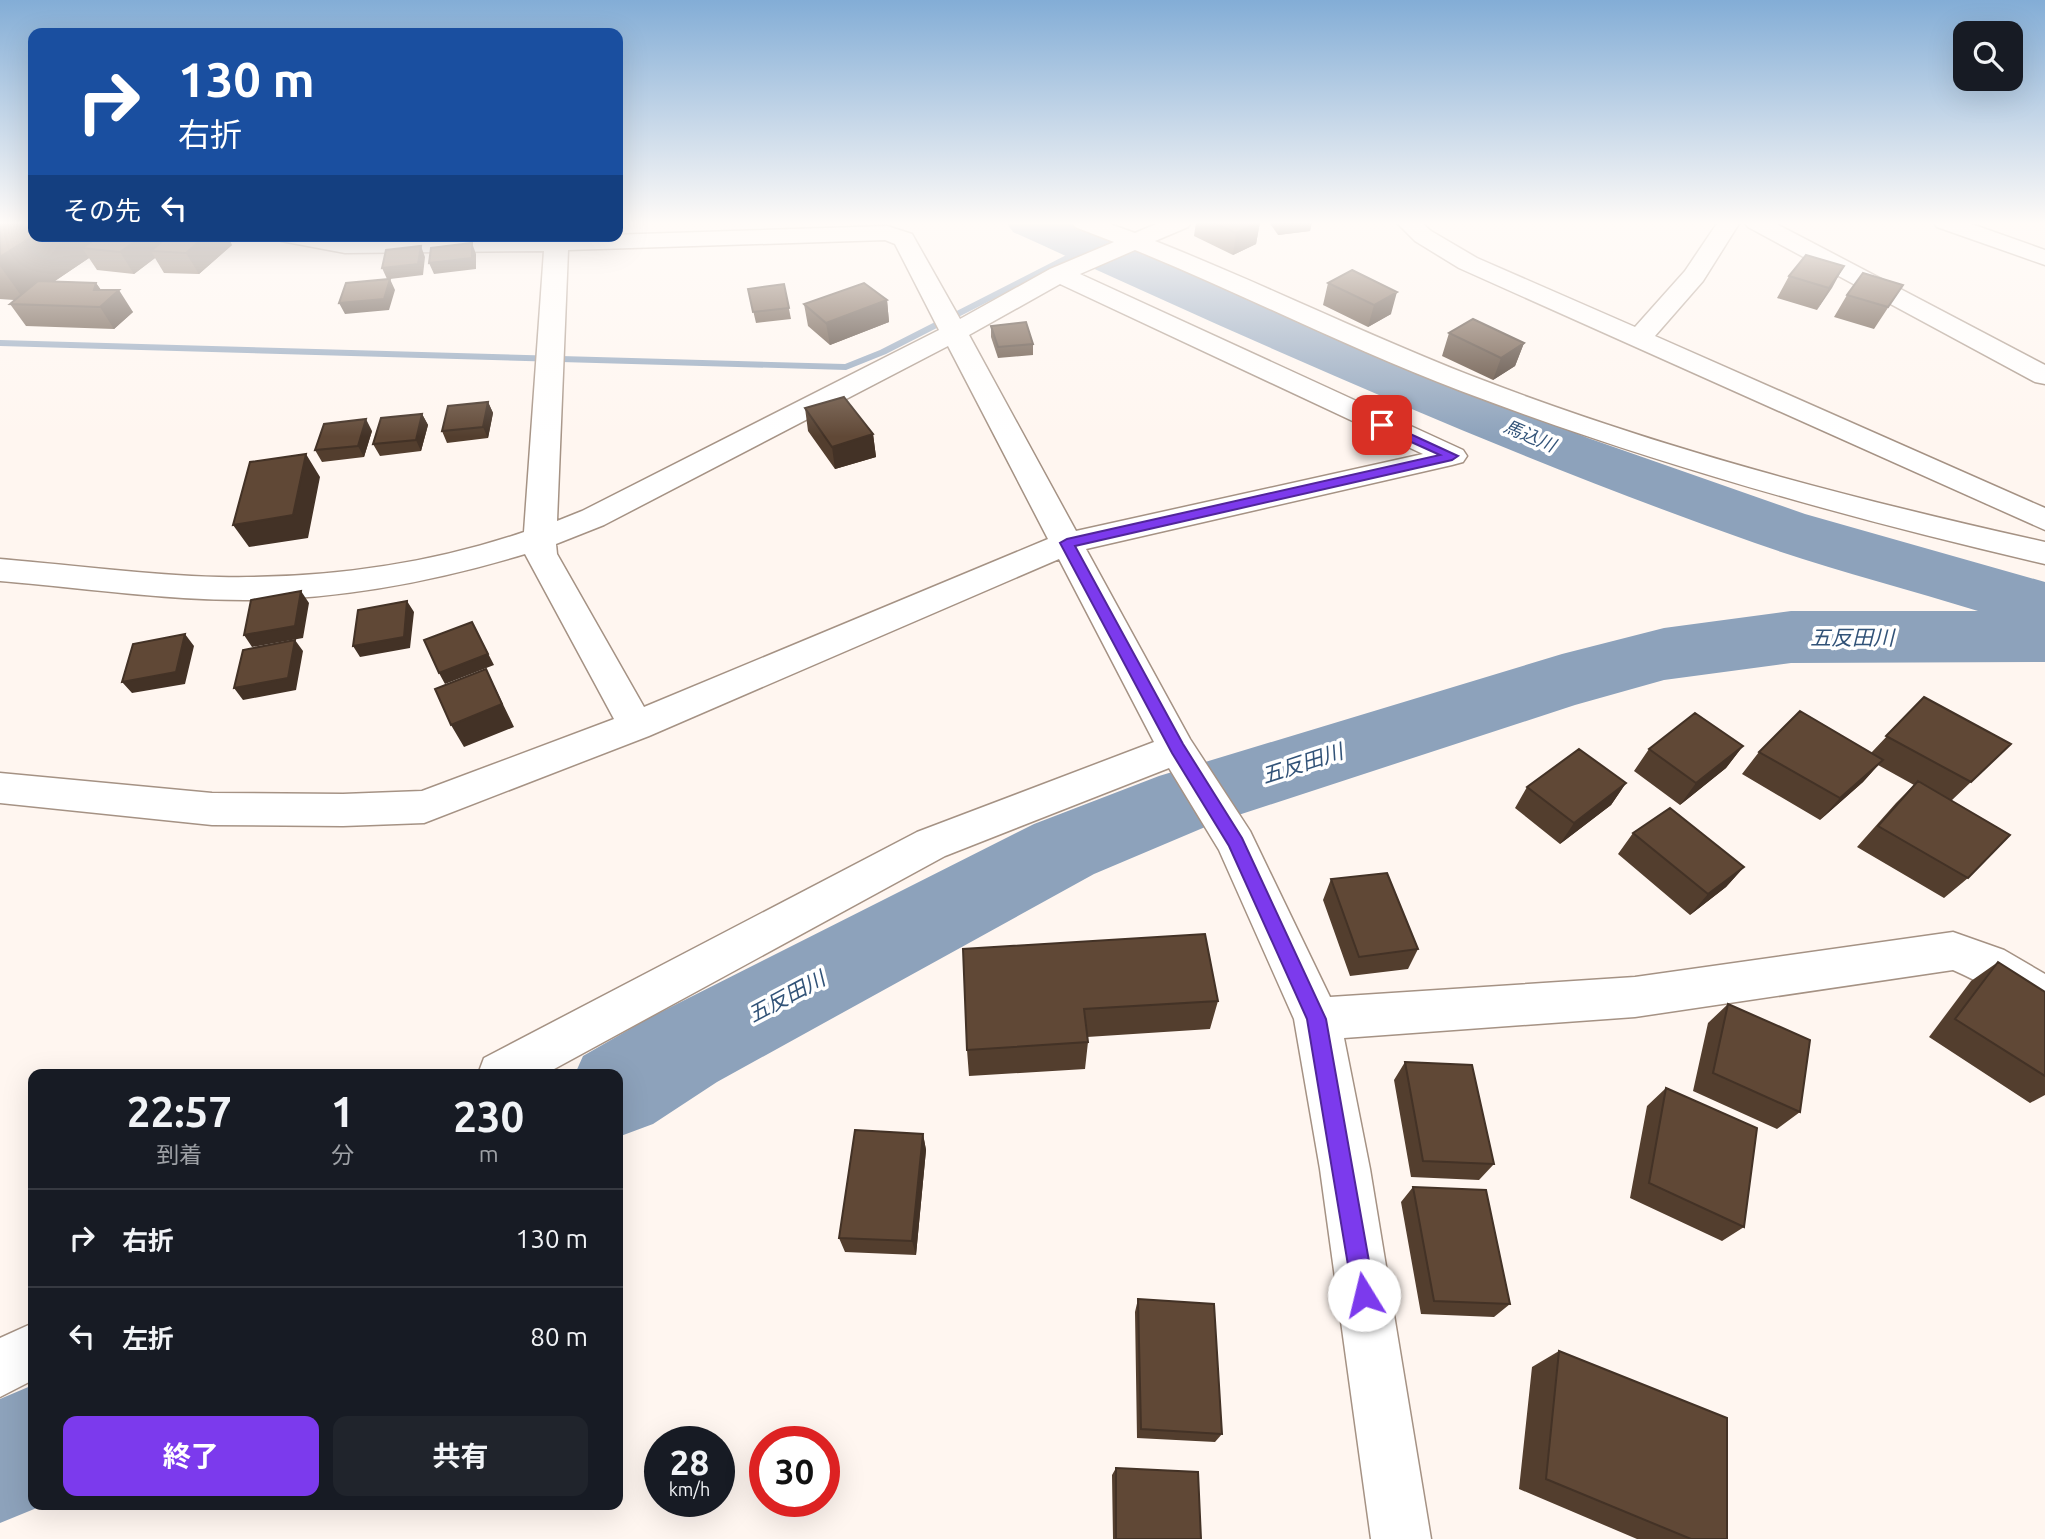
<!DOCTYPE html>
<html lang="ja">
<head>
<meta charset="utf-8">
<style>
  body { margin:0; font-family:Ubuntu,"Noto Sans JP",sans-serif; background:#20242c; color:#f1f3f6; height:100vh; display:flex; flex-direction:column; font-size:26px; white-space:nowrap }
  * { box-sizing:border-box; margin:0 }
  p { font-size:23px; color:#9ea1a6 }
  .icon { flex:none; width:38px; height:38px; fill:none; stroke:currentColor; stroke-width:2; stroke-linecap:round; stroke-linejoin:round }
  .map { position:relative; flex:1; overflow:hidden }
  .sheet { position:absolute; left:28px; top:1069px; width:595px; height:441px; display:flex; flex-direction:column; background:#171b24; border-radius:14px; box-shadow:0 7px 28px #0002 }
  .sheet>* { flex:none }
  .top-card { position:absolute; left:28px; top:28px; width:595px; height:214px; border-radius:14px; box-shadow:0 7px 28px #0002; background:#1a4fa0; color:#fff; overflow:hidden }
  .fabs { position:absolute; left:1953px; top:21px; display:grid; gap:14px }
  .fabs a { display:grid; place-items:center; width:70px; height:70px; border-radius:14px; background:#171b24; box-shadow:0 7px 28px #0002; font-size:35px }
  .speed { position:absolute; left:644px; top:1426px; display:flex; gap:14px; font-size:35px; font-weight:700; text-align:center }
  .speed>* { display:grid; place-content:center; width:91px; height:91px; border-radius:50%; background:#171b24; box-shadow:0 7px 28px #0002; line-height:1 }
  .speed small { font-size:18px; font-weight:400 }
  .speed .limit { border:10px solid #d22; background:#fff; color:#111 }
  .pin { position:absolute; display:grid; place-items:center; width:60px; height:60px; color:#fff; margin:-30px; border-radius:14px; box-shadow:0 4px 10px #0006 }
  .me { position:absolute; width:77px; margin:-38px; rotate:351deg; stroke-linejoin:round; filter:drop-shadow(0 0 5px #0008) }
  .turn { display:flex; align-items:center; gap:24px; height:147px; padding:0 35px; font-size:32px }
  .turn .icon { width:91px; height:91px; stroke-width:2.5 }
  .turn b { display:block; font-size:49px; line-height:60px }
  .then { display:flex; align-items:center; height:66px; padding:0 35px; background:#0003; gap:14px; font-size:26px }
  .eta { display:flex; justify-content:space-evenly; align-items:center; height:119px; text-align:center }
  .eta b { font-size:42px; font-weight:700; line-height:49px }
  .button { display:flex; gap:14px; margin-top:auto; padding:14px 35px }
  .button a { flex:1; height:80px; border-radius:14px; background:#7c3aed; color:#fff; font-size:28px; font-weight:700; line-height:80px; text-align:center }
  .button a+a { background:#20242c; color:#f1f3f6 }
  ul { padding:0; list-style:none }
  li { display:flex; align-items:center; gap:21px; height:98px; padding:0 35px; border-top:2px solid #363941 }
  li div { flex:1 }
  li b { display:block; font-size:26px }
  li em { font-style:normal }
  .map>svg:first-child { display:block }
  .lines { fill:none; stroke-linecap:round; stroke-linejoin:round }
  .stream { fill:#8da2bb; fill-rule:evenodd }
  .river { fill:#8da2bb; fill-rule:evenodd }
  .minor-casing { stroke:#a59284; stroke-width:3 }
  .minor { fill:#fff; fill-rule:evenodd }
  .wall { fill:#533e2e }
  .shaded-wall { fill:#433226 }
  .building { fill:#604836; stroke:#433226; stroke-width:2 }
  .route { fill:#7c3aed; stroke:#51269a; stroke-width:2 }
  .labels { text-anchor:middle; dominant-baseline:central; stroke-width:7; stroke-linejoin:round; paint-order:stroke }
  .far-water-label { font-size:18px; font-style:italic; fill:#325378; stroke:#fff }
  .water-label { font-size:21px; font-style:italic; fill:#325378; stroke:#fff }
</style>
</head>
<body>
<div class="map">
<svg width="2045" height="1539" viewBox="0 0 2045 1539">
  <rect width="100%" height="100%" fill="#fff6f0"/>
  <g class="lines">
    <!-- stream -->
    <path class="stream" d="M1088,244L1092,247L1091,249L886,354L846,370L0,346V340L845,364L880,350Z"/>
    <!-- river -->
    <path class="river" d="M1006,222H1070L1329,333L1588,438L1805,514L2045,582V662L1791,663L1664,680L1575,705L1217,822L1094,874L717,1082L653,1124L618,1137V1074H575L583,1056L649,1018L1034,824L1159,776L1562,654L1664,628L1791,611H1978C1904,588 1828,569 1755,543C1502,454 1257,343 1013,232Z
      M33,1385V1505H44L0,1523V1399Z"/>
    <defs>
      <path id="minor" d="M1072,222H1104L1135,233L1161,222H1191L1188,227L1155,241C1264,284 1368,336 1477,378C1661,449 1852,499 2045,542V564C1847,518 1651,463 1461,391C1350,349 1245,295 1135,250L1080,274L1463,450L1467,456L1463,462L1452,465L1086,549L1190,739L1250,831L1330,997L1635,977L1953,932L2004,950L2045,974V1017C2012,1005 1985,983 1953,970L1635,1017L1344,1038L1370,1169L1431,1539H1371L1320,1169L1294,1019L1219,850L1169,768L945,856L545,1074H478L484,1058L917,832L1154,742L1059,559L649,736L424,823L343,826L212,825L0,803V773L212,793L343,794L422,791L614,719L525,554C436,581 346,598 254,600C169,601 84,588 0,581V559C73,565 146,575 219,577C322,579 427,565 524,532L544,251L345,253L281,241L277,236L454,240L887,226L912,234L960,319L1050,269L1114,242L1075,227ZM885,240L895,244L939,330L582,511L557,521L568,250ZM1060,284L1423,454L1076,531L969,335ZM948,346L1048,539L644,707L557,554L556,544L604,525Z
        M1396,222H1421L1431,231L1477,258L1635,327L1685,271L1718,222H1740L1703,281L1655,336L2045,508V530L1459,268L1415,241Z
        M1744,222H1773L2045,365V384L2035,382L1748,227Z
        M1933,222H1966L2045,250V265L1937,227Z
        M33,1323V1380L0,1397V1338Z"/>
    </defs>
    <!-- minor casing -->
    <use href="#minor" class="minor-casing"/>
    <!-- minor -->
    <use href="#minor" class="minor"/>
  </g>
  <!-- wall -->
  <path class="wall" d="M0,222L232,245L199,274L164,273L155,258L134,274L97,270L89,258L55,281L96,283L101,290L133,312L114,329L26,326L10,304L14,300L0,299Z
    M1196,222H1260L1256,244L1233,255L1194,236Z
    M1269,222H1312L1310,231L1278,235Z
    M1844,266L1817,310L1777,298L1789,276Z
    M1328,283L1391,314L1368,327L1323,305Z
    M784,284L791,319L756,323L748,289Z
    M1903,285L1874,329L1834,317L1847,295Z
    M887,300L889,322L830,345L808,326L804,304Z
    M991,326L1033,344V355L998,358L991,337Z
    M1449,333L1524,343L1515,366L1493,380L1442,356Z
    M488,402L493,413L488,438L447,443L442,431Z
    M805,408L873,434L876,457L835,469L808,431Z
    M422,414L428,425L421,451L380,456L373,444Z
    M372,431L364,457L322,462L315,450Z
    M1924,697L2011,744L1951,801L1968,878L1944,898L1857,847L1896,803L1914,785L1878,765L1863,782L1820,820L1742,774L1759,752L1871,753Z
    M1743,746L1726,768L1680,805L1634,771L1649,749Z
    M1626,783L1611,805L1560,844L1515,808L1527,787Z
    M1633,833L1744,867L1726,887L1690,915L1618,854Z
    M1331,879L1418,949L1408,969L1350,976L1323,900Z
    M963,949L1218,1001L1210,1029L1087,1037L1088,1042L1085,1069L969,1076L967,1050Z
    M1998,962L2045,992V1095L2030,1103L1929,1037L1971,981Z
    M1728,1004L1800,1112L1777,1129L1693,1091L1708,1023Z
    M1405,1062L1494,1164L1479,1180L1411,1177L1394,1080Z
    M1666,1088L1744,1227L1722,1241L1630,1198L1647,1106Z
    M923,1134L926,1150L916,1255L845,1252L839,1238Z
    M1413,1187L1510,1304L1494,1317L1421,1314L1401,1202Z
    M1138,1299L1222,1434L1215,1442L1137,1438L1135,1312Z
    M1559,1351L1727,1539H1637L1519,1489L1532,1367Z
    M1116,1468L1201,1539H1113L1112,1475Z"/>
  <!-- shaded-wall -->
  <path class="shaded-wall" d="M1260,222L1256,244L1233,255L1236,233Z
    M1281,222H1312L1310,231L1278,235Z
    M33,236H121L82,248L89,258L25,301L0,266V257Z
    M143,236H186L151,251L155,258L134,274L120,252Z
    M205,236H228L232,245L199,274L186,253Z
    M472,243L476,254V269L434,274L429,263Z
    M421,246L425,257L423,275L390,279L395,290L389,310L345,314L339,303L387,279L382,268Z
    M1844,266L1832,288L1817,310L1829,288Z
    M96,283L108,300L119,290L133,312L114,329L100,307L94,290Z
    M1397,292L1391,314L1368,327L1374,305Z
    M887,300L889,322L830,345L826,323Z
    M1524,343L1515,366L1493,380L1501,358Z
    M488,402L493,413L488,438L483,427Z
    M422,414L428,425L421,451L416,440Z
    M366,419L372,431L364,457L358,446Z
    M873,434L876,457L835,469L832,447Z
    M306,454L320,477L308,538L249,547L233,525Z
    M301,591L309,603L303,638L252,647L244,635Z
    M407,601L414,612L410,648L360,657L353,646Z
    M472,622L494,665L445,684L439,673Z
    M185,634L194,646L185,684L132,693L122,682Z
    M295,640L303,651L296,690L243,700L234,688Z
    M486,669L514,727L464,747L451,725Z
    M1743,746L1726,768L1680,805L1696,783Z
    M1883,760L1863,782L1820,820L1840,798Z
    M1626,783L1611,805L1560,844L1574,823Z
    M1744,867L1726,887L1690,915L1708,894Z
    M923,1134L926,1150L916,1255L912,1241Z"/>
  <!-- building -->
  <path class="building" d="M0,222H33V236L0,257Z
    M1212,222H1260L1236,233Z
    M100,236H143L120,252L82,248Z
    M168,236H205L186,253L151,251Z
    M472,243V258L429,263L431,248Z
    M421,246L418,264L382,268L386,250Z
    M1806,255L1844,266L1829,288L1789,276Z
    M1352,270L1397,292L1374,305L1328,283Z
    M1863,273L1903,285L1888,307L1847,295Z
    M390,279L384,299L339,303L346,283Z
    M38,281L96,283L94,290H119L100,307L10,304Z
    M864,283L887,300L826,323L804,304Z
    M784,284L789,308L753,312L748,289Z
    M1473,319L1524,343L1501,358L1449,333Z
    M1026,322L1033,344L998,347L991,326Z
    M844,397L873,434L832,447L805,408Z
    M488,402L483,427L442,431L448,406Z
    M422,414L416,440L373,444L381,418Z
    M366,419L358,446L315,450L324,424Z
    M306,454L293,515L233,525L250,462Z
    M301,591L295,626L244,635L251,600Z
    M407,601L404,637L353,646L358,610Z
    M472,622L488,654L439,673L424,640Z
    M185,634L176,672L122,682L133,644Z
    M295,640L288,678L234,688L243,650Z
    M486,669L502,704L451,725L435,689Z
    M1924,697L2011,744L1971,782L1886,736Z
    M1800,711L1883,760L1840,798L1759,752Z
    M1695,713L1743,746L1696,783L1649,749Z
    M1579,749L1626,783L1574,823L1527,787Z
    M1918,781L2010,835L1968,878L1878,826Z
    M1670,808L1744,867L1708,894L1633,833Z
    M1387,873L1418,949L1359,957L1331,879Z
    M1205,934L1218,1001L1084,1009L1088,1042L967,1050L963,949Z
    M1998,962L2045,992V1076L1955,1019Z
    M1728,1004L1810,1040L1800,1112L1713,1073Z
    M1405,1062L1472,1065L1494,1164L1423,1161Z
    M1666,1088L1757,1128L1744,1227L1649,1183Z
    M855,1130L923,1134L912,1241L839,1238Z
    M1413,1187L1486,1190L1510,1304L1434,1301Z
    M1138,1299L1214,1304L1222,1434L1141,1429Z
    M1559,1351L1727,1418V1539H1691L1546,1479Z
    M1116,1468L1198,1472L1201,1539H1116Z"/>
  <!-- sky -->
  <linearGradient id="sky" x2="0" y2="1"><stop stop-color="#83add6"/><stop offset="0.51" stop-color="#fffbf8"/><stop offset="1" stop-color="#fffbf8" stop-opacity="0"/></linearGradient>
  <rect width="2045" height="437" fill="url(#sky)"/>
  <!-- route -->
  <path class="route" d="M1382,421L1458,456L1452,460L1075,546L1183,744L1242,838L1326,1019L1375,1295L1372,1303L1364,1306L1357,1303L1353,1295L1307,1019L1229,846L1172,753L1060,543L1067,539L1440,455L1378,427V422Z"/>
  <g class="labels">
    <!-- far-water labels -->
    <g class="far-water-label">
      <text transform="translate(1530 435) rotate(23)">馬込川</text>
    </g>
    <!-- water labels -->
    <g class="water-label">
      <text x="1852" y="637">五反田川</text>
      <text transform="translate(1302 763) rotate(-18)">五反田川</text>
      <text transform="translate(786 996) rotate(-28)">五反田川</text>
    </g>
  </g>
</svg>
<div class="fabs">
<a><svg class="icon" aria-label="search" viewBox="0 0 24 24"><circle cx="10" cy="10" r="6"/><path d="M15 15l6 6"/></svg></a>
</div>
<div class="speed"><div>28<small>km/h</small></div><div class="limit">30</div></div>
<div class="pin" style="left:1382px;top:425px;background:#d93025"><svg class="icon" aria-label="arrive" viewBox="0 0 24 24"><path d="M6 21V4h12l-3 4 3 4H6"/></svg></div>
<svg class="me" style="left:1364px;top:1295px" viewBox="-20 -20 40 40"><circle r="19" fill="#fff"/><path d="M0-13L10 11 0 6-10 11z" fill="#7c3aed"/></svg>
<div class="top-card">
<div class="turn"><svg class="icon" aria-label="right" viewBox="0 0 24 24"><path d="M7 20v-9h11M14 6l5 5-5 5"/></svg><div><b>130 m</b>右折</div></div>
<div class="then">その先<svg class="icon" aria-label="left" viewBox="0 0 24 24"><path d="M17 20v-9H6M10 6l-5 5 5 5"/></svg></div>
</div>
<section class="sheet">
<div class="eta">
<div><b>22:57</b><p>到着</p></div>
<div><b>1</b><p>分</p></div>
<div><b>230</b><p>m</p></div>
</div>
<ul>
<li><svg class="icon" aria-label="right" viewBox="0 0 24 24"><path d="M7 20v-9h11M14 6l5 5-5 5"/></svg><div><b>右折</b></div><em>130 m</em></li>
<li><svg class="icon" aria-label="left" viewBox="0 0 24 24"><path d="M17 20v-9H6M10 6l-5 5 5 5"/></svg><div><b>左折</b></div><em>80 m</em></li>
</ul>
<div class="button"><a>終了</a><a>共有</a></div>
</section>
</div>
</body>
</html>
